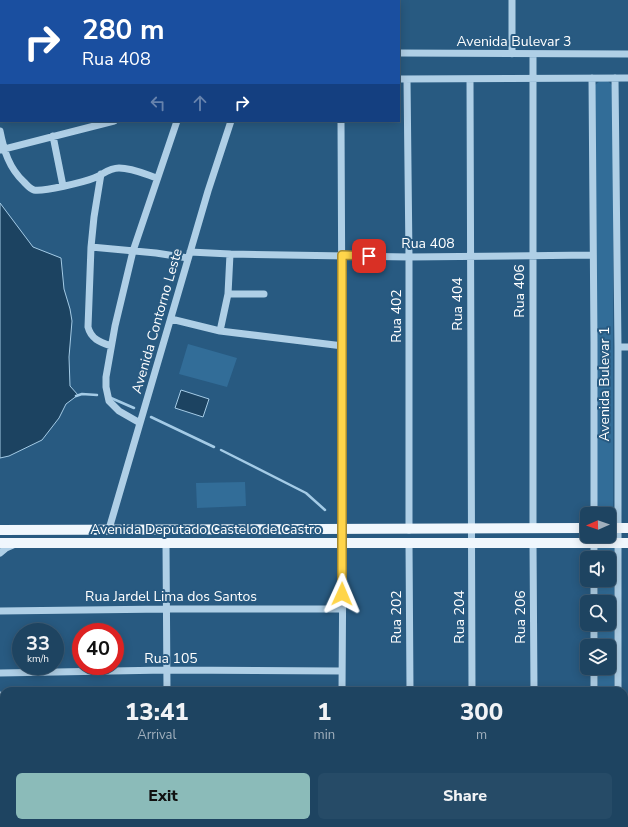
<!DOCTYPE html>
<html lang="en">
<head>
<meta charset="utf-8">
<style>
  body { margin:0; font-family:"Nunito Sans",sans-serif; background:#264b67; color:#f1f3f6; height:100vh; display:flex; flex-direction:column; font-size:15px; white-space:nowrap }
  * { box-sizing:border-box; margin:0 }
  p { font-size:13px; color:#a1b0bd }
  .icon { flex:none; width:22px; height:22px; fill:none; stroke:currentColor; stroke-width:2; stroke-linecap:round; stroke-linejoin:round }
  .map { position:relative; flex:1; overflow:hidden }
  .details { position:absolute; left:0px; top:687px; width:628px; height:140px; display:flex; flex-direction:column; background:#1e4461; border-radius:12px 12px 0 0; box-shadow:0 2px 10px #0003,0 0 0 1px #3c5c76 }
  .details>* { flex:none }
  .banner { position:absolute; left:0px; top:0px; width:400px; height:122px; box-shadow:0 2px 10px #0003,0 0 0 1px #3c5c76; background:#1a4fa0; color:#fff; overflow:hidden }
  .needle { width:26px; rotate:268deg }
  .fabs { position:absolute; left:580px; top:507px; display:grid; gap:8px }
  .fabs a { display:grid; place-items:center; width:36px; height:36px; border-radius:6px; background:#1e4461; box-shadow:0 2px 10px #0003,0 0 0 1px #3c5c76; font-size:20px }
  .speed { position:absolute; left:12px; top:623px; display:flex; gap:8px; font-size:20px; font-weight:700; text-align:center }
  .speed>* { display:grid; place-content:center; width:52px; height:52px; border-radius:50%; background:#1e4461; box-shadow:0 2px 10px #0003,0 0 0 1px #3c5c76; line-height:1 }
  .speed small { font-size:10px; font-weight:400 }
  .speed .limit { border:6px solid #d22; background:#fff; color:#111 }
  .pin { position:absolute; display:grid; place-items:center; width:34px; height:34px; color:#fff; margin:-17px; border-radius:8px; box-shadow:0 2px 6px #0006 }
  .me { position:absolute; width:44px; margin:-22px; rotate:1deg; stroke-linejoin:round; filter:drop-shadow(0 0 3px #0008) }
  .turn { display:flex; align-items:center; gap:14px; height:84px; padding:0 16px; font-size:18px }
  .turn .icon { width:52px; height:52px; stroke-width:2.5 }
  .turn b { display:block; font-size:28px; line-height:34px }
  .lanes { display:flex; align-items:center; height:38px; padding:0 16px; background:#0003; justify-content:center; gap:20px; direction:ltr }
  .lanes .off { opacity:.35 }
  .eta { display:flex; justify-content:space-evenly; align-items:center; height:68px; text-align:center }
  .eta b { font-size:24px; font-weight:800; line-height:28px }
  .cta { display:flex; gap:8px; margin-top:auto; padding:8px 16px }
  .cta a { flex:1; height:46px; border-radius:6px; background:#8bbbb9; color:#111; font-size:16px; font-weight:800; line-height:46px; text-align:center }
  .cta a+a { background:#264b67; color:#f1f3f6 }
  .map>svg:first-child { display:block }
  .green { fill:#326d98 }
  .water { fill:#1c4361; stroke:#a4cbe6 }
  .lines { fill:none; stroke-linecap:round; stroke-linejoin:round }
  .stream { stroke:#a4cbe6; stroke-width:2.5 }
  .minor { stroke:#afcfe6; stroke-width:7 }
  .major { stroke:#f0f7fd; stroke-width:10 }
  .route-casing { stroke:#a68a30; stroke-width:10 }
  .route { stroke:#ffd54a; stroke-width:7 }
  .labels { text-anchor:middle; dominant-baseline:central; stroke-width:4; stroke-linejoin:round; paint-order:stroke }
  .street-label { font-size:14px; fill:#fff; stroke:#285a81 }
</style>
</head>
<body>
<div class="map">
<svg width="628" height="827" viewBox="0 0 628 827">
  <rect width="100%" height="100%" fill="#285a81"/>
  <!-- green -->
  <path class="green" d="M600,81H608L613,86V521H609V514H597L595,85Z
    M188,344L237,358L227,387L179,374Z
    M245,482L246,506L197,508L196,483Z
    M598,547H614V691H598V668H609V646H598V624H609V602H598V580H609V558H598Z"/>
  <!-- water -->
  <path class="water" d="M0,203L33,247L61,258L64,289L70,309L72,321L69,357L70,386L78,395L66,404L59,418L42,440L9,456L0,458Z
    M181,390L209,399L203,417L175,408Z"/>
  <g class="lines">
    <!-- stream -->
    <path class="stream" d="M76,396L82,394L97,395
      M111,398L134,408
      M151,417L214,447
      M221,450L306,493L325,510"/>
    <!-- minor -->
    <path class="minor" d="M173,0L176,1
      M203,0V1
      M160,1L161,0
      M224,1L225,0
      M308,1L309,0
      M343,1V0
      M399,53L628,54
      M512,54V0
      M533,54V528
      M592,78L594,342V514
      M615,78L618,347V691
      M399,79L628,78
      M407,79L409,257V530
      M470,79L472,691
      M0,87L1,89
      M341,121L343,543L342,691
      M0,131C4,151 9,168 24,182C27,185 30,189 34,190C43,192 84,182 94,178C102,175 109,168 119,168C132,168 145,174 157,178
      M53,136L63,186
      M0,150L114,121
      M101,174L94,217L91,247L88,327C91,339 100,342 111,346
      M91,247L156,253L188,258
      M190,252L230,254L409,257L593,255
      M228,294H264
      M171,319L220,331L228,294L230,254
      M220,331L343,346
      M618,347H628
      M140,423L119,411L109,401L106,387V377L115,326L133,251L177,121
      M109,529L208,191L231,121
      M594,536V558
      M409,543L410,691
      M533,543L534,691
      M166,544L167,691
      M0,553L6,548L13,545
      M594,580V602
      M0,611L167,609H342
      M594,624V646
      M594,668V691
      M0,673L167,670L342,671
      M0,695L4,713
      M624,817H628
      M20,823L23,826H53L59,827
      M343,823V827
      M410,823V827
      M472,823V827
      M535,823V827
      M595,823V827
      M618,823V827"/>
    <!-- major -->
    <path class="major" d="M609,528H628
      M0,530L587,528
      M0,543H628
      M0,798L4,822"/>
  </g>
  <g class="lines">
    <defs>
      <path id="route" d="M342,594V255L369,256"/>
    </defs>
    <!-- route casing -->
    <use href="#route" class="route-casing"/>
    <!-- route -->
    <use href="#route" class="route"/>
  </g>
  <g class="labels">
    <!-- street labels -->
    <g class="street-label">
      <text x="514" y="41">Avenida Bulevar 3</text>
      <text x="428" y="243">Rua 408</text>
      <text transform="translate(519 291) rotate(-90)">Rua 406</text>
      <text transform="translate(457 304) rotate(-90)">Rua 404</text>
      <text transform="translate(396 316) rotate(-90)">Rua 402</text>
      <text transform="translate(157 321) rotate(-74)">Avenida Contorno Leste</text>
      <text transform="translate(604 384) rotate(-90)">Avenida Bulevar 1</text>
      <text x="206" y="529">Avenida Deputado Castelo de Castro</text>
      <text x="171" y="596">Rua Jardel Lima dos Santos</text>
      <text transform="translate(396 617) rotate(-90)">Rua 202</text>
      <text transform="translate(459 617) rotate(-90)">Rua 204</text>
      <text transform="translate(520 617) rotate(-90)">Rua 206</text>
      <text x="171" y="658">Rua 105</text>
    </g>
  </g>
</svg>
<div class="fabs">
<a><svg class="needle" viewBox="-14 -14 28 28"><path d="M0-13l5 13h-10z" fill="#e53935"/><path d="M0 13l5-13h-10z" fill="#a1b0bd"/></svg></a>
<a><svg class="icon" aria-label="sound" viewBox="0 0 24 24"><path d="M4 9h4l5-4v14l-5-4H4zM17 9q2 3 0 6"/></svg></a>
<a><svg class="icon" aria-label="search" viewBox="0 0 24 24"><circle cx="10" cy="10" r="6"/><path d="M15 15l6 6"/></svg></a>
<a><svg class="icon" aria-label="layers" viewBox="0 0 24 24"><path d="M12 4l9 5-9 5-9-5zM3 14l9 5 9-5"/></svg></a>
</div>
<div class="speed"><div>33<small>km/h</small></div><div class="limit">40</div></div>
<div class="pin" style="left:369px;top:256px;background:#d93025"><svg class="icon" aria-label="arrive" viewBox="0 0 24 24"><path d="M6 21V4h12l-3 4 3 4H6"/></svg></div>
<svg class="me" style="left:342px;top:594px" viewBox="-20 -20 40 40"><path d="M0-17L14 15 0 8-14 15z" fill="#ffd54a" stroke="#fff" stroke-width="4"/></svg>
<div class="banner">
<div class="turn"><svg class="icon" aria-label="right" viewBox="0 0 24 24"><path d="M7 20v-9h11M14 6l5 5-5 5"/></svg><div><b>280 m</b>Rua 408</div></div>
<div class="lanes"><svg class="icon off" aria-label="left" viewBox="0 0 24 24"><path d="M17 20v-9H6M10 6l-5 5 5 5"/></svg><svg class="icon off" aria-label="ahead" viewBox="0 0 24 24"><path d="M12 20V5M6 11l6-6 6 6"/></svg><svg class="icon" aria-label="right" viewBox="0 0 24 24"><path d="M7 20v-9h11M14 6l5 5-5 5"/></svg></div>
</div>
<section class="details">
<div class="eta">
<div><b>13:41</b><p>Arrival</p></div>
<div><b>1</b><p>min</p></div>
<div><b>300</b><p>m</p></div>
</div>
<div class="cta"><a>Exit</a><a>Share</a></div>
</section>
</div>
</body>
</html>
